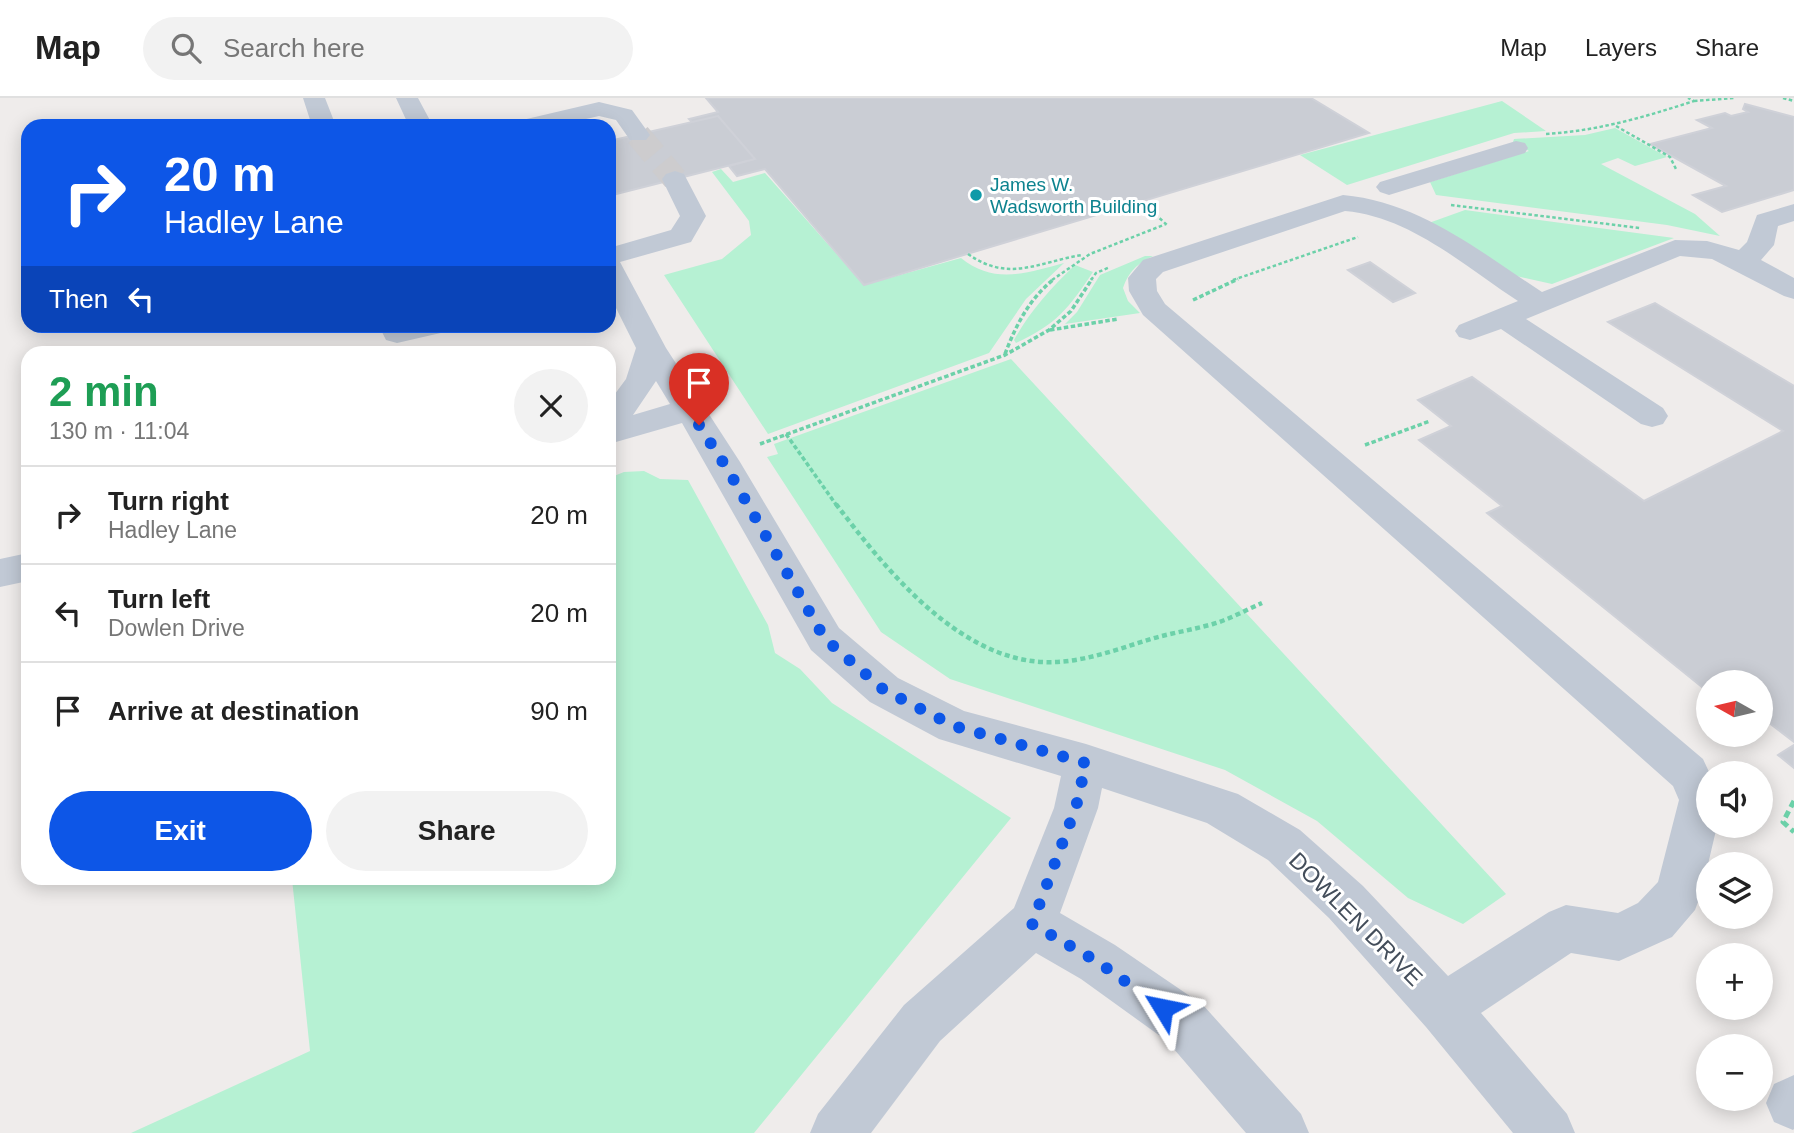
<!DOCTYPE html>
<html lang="en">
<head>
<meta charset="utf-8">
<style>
  body { margin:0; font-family:Arial,sans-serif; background:#f2f2f2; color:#222; height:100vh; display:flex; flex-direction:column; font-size:26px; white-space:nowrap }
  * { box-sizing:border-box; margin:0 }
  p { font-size:23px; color:#767676 }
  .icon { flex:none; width:38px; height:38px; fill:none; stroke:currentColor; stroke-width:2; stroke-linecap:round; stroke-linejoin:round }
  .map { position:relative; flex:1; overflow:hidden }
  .sheet { position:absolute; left:21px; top:248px; width:595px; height:539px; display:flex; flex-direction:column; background:#fff; border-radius:21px; box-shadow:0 4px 18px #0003 }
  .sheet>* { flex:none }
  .top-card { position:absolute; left:21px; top:21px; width:595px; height:214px; border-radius:21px; box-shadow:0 4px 18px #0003; background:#0d56e7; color:#fff; overflow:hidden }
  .needle { width:46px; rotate:278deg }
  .tools { position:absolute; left:1696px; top:572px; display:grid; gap:14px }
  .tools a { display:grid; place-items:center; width:77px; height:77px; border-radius:50%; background:#fff; box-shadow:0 4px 18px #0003; font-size:35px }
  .pin { position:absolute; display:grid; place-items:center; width:60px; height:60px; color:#fff; margin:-72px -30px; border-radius:50% 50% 50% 0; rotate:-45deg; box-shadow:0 0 7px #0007 }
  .pin .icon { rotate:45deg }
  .me { position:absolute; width:77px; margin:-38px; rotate:305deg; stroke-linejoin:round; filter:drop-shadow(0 0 5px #0008) }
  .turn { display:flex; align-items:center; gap:24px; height:147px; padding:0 28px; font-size:32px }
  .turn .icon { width:91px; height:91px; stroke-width:2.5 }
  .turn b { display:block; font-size:49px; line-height:60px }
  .then { display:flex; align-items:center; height:66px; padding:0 28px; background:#0003; gap:14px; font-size:26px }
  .round { display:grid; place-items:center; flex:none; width:74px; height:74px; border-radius:37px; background:#f2f2f2 }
  .head { display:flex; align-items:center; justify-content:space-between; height:119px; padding:0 28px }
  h1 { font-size:42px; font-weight:700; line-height:52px; color:#1e9e55 }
  .primary-button { display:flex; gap:14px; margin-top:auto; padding:14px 28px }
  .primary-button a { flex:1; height:80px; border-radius:42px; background:#0d56e7; color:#fff; font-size:28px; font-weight:700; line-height:80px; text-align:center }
  .primary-button a+a { background:#f2f2f2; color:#222 }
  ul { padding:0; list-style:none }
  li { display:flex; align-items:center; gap:21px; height:98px; padding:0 28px; border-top:2px solid #e0e0e0 }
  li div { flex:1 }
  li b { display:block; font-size:26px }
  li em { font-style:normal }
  header { display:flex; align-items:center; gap:42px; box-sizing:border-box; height:98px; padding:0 35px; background:#fff; border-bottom:2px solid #e0e0e0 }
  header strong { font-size:33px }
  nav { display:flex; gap:38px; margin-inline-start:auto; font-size:24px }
  .search { width:490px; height:63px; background:#f2f2f2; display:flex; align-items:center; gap:18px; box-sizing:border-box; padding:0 24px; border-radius:38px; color:#767676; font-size:26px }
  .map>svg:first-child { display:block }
  .green { fill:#b6f1d3 }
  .building { fill:#cacdd4; stroke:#cfd1d8; stroke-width:2 }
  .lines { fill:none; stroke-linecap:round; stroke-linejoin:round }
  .minor-tunnel { stroke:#cdccce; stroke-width:25; stroke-dasharray:25 12; stroke-linecap:butt }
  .path-far3 { stroke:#6cd1a9; stroke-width:2.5; stroke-dasharray:3.5 2.5; stroke-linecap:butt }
  .path-far2 { stroke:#6cd1a9; stroke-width:3.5; stroke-dasharray:4.5 2.5; stroke-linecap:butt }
  .path-far1 { stroke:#6cd1a9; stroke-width:4.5; stroke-dasharray:5 3.5; stroke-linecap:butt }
  .path { stroke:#6cd1a9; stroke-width:5; stroke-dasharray:7 4.5; stroke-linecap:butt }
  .minor { fill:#c1c9d5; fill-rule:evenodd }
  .route { stroke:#0d56e7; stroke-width:12; stroke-dasharray:0 21.6 }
  .culture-dot { fill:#0f9aa8; stroke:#fff; stroke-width:2.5 }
  .labels { text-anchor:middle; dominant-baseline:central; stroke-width:6; stroke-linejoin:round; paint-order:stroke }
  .far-culture-label { font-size:19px; fill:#0d838f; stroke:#fff; text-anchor:start }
  .street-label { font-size:23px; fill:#434d5a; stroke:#fff }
</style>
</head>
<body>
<header>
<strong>Map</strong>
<div class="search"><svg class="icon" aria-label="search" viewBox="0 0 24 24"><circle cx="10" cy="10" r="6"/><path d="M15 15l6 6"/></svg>Search here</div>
<nav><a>Map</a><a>Layers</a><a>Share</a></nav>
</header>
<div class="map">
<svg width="1794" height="1035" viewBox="0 0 1794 1035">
  <rect width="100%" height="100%" fill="#efeceb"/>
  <!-- green -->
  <path class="green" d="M1502,3L1546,33L1514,35L1347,87L1300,57Z
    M1615,30L1667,59L1635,68L1618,60L1601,66L1695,116L1720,138L1667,127L1436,97L1430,84L1529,53L1513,44L1514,41L1585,37Z
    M721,71L733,84L765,75L864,187L961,160C994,187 1027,175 1064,165L1026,201L989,255L768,336L664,177L722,161L751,137L749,123L712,74Z
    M1465,112L1674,140L1552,186L1503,175L1426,126Z
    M1145,158H1153C1137,166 1129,173 1123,190L1128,203L1140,215L1065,226L1077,214L1100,177Z
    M1075,167L1093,174C1068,211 1057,226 1016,245L1014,242C1030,213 1051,190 1075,167Z
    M1011,261L1506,796L1463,826L1408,800L1317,723L1225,672L950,581L881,534L767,359L778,356L774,346Z
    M644,373L660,381L688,382L768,527L775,555L800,571L832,605L1011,720L754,1035H131L310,953L292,781L609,780V380L624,374Z"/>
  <!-- building -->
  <path class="building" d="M706,0H1311L1369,35L864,187L765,71L737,78L729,68L755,61L718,18L692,24L689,21L718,14Z
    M1745,6L1794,19V92L1722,114L1693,97L1726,88L1650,46L1712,30L1697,22L1725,15L1731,18L1748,14L1743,11Z
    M718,18L755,61L616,96L609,85V43Z
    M1370,164L1415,195L1393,204L1348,172Z
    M1655,205L1794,288V644L1760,618V584H1708V594L1487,415L1502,408L1419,342L1451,328L1418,302L1472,279L1644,403L1783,333L1608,224Z
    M1794,647V670L1778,657Z"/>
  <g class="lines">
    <!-- minor-tunnel -->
    <path class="minor-tunnel" d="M638,37L675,81"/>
    <!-- path-far3 -->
    <path class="path-far3" d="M1783,0L1794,3
      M1694,3L1735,0
      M1616,28L1670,59L1677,73
      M1546,36C1597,33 1645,19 1694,3L1688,0
      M1142,104L1167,127
      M1451,107L1640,130
      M968,156C1009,185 1038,164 1082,157
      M1052,182L1090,156L1166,126
      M1091,182L1096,175L1110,169
      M1233,182L1358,139"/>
    <!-- path-far2 -->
    <path class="path-far2" d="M1193,202L1238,181
      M1050,232L1118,221
      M1005,256C1016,227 1029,201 1054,181
      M786,336L837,408
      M760,346L1005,257L1049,232L1071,213L1092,181
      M1365,347L1430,323"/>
    <!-- path-far1 -->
    <path class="path-far1" d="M836,406C884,469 955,559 1042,564C1079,566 1115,552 1151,541C1171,535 1192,532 1213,526C1230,521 1246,512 1262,505"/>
    <!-- path -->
    <path class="path" d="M1794,703L1783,724L1794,734"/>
    <!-- minor -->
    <path class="minor" d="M303,0H325L336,28H312Z
      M396,0H418L433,28H409Z
      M599,4L632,12L650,37L646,42H630L616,22L599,18L556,28H514L518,23Z
      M1516,43L1525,45L1528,50L1525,55L1389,97L1380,94L1376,89L1380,84Z
      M675,73L684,76L706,118L691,144L620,164L666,250L740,364L839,530L898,580L964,613L1086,646L1238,696L1300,732L1363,788L1448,878L1549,814L1566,807L1618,815L1638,805L1658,784L1679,702L1673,688L1143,217L1129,193L1128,180L1143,162L1343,97C1420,104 1479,153 1542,194L1675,142L1707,143L1739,152L1747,144L1757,117L1794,106V123L1778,128L1774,147L1761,162L1794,180V201L1784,198L1712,161L1680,158L1526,221L1663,310L1668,318L1663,326L1652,329L1641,326L1501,231L1470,242L1459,239L1455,233L1459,227L1518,203C1464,168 1411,119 1345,113L1163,174L1156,181L1157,193L1165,206L1703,661L1710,676H1708V728H1717L1701,796L1695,812L1672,839L1619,863L1571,855L1481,915L1567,1016L1575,1035H1513L1426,929L1329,820L1268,762L1207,725L1102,690L1098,710L1060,815L1115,847L1203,907L1301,1016L1309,1035H1246L1167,943L1081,881L1036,855L940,943L871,1035H810L818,1016L904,907L1014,810L1054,710L1061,678L939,641L870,604L811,552L682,325L609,346V304L626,281L636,250L609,196V150L671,132L680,118L662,81L666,76ZM656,283L670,306L633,317Z
      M379,228H450L445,234L397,245L386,242Z
      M28,455V483L0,489V461Z
      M1794,977V1031L1793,1032L1774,1024L1766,1005L1774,986Z"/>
  </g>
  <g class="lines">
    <!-- route -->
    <path class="route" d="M699,327L728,372L825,541L884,592L954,628L1086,665L1076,709L1032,826L1098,864L1163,910"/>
  </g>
  <!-- markers -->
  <circle class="culture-dot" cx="976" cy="97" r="7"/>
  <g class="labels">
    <!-- far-culture labels -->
    <g class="far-culture-label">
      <text x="990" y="86">James W.<tspan x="990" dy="22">Wadsworth Building</tspan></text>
    </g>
    <!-- street labels -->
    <g class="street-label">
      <text transform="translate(1356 821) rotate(45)">DOWLEN DRIVE</text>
    </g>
  </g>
</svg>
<div class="tools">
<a><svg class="needle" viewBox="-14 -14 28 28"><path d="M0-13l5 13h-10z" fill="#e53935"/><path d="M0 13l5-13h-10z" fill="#767676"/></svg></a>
<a><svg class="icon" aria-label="sound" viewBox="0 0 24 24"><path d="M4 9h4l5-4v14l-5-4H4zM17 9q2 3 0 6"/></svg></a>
<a><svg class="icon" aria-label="layers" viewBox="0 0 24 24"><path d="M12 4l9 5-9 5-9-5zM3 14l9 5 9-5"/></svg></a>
<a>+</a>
<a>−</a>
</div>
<div class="pin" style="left:699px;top:327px;background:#d93025"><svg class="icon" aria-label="arrive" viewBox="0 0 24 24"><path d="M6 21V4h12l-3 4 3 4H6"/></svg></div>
<svg class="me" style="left:1163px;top:910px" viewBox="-20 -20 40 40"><path d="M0-17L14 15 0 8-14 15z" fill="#0d56e7" stroke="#fff" stroke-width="4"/></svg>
<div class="top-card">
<div class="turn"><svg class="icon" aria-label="right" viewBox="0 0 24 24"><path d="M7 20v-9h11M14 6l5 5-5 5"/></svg><div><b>20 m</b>Hadley Lane</div></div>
<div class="then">Then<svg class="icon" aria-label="left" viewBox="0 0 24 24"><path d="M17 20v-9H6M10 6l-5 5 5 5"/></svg></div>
</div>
<section class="sheet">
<div class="head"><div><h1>2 min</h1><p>130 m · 11:04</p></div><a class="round"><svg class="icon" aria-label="close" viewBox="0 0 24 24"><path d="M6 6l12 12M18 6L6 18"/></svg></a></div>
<ul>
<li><svg class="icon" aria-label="right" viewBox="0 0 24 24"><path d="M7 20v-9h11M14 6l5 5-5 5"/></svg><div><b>Turn right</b><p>Hadley Lane</p></div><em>20 m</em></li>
<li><svg class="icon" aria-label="left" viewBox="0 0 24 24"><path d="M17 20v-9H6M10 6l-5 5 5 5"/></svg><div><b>Turn left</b><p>Dowlen Drive</p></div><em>20 m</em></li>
<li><svg class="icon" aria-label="arrive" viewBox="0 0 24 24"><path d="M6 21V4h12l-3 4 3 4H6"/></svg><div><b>Arrive at destination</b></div><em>90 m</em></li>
</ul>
<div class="primary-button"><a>Exit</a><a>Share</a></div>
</section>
</div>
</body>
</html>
